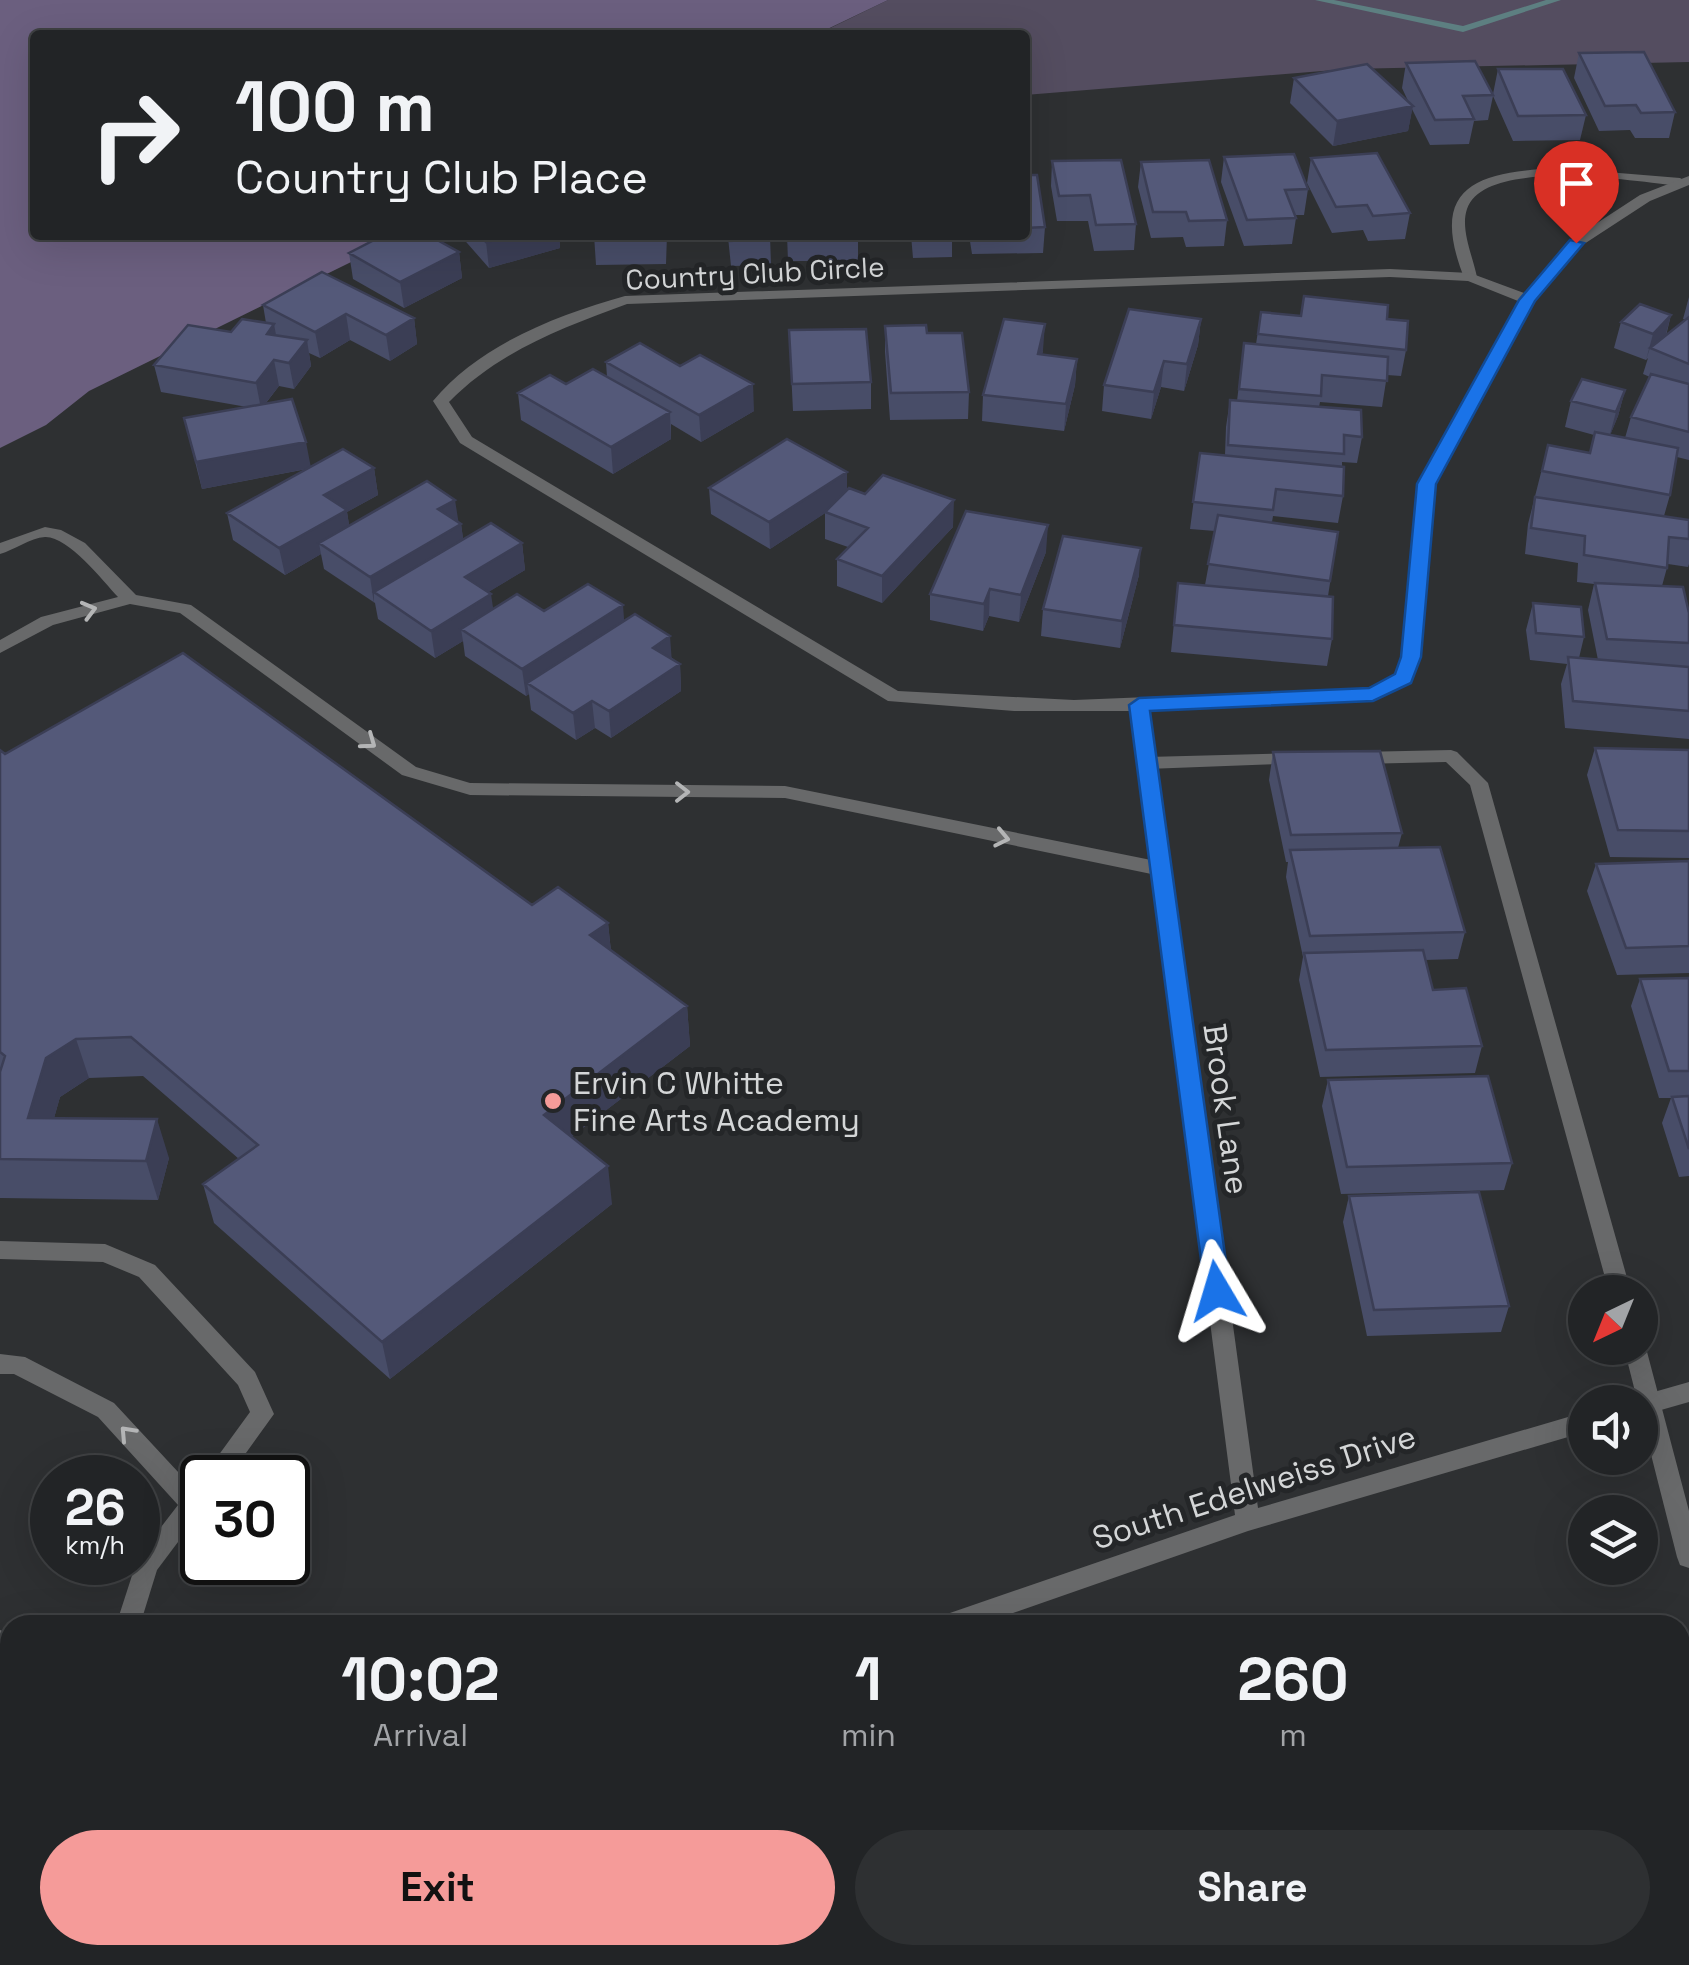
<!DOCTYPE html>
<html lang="en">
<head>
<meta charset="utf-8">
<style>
  body { margin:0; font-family:"Space Grotesk",sans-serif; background:#2e3032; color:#f1f3f6; height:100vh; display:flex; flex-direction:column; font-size:38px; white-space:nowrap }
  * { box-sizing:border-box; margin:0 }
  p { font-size:32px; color:#a2a4a7 }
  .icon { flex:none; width:55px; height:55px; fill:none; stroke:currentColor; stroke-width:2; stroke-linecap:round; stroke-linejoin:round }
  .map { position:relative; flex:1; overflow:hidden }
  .sheet { position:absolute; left:0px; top:1615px; width:1690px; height:350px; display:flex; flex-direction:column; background:#222426; border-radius:30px 30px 0 0; box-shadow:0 10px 40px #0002,0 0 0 2px #3f4143 }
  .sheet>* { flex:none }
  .top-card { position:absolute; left:30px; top:30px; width:1000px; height:210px; border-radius:10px; box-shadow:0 10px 40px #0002,0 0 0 2px #3f4143; background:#222426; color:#f1f3f6; overflow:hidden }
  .needle { width:65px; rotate:223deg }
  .controls { position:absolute; left:1568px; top:1275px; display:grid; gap:20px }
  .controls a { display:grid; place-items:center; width:90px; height:90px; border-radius:50%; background:#222426; box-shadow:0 10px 40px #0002,0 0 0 2px #3f4143; font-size:50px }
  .speed { position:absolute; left:30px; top:1455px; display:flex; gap:20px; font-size:50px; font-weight:700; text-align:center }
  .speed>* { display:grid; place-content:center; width:130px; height:130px; border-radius:50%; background:#222426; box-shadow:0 10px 40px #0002,0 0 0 2px #3f4143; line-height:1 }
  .speed small { font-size:25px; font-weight:400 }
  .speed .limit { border:5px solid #111; border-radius:15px; background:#fff; color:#111 }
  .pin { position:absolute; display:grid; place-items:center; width:85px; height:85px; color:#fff; margin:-102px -42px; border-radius:50% 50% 50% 0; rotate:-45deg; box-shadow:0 0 10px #0007 }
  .pin .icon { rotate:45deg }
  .me { position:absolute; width:110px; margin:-55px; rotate:353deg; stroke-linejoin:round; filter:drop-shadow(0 0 8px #0008) }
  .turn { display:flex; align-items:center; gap:35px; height:210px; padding:0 40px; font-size:45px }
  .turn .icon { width:130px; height:130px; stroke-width:2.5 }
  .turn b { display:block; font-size:70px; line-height:85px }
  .eta { display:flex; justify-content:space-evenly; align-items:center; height:170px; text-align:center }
  .eta b { font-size:60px; font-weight:800; line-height:70px }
  .action { display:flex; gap:20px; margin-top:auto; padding:20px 40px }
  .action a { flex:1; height:115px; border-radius:60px; background:#f59b99; color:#111; font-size:40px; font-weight:800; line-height:115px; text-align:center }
  .action a+a { background:#2e3032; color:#f1f3f6 }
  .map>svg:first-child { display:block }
  .green { fill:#544d60 }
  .forest { fill:#6b5f7f }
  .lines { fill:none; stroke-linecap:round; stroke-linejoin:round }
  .stream { fill:#5d7f81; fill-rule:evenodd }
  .lane { fill:#68696a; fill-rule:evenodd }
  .street { fill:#68696a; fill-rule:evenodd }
  .wall { fill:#484d68 }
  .shaded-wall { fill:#3b3e55 }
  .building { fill:#545979; stroke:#3b3e55; stroke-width:2.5 }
  .oneway { stroke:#b4b5b6 }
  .route { fill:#1a73e8; stroke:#114b97; stroke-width:2.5 }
  .poi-dot { fill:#f59b99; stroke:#242628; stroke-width:4 }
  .labels { text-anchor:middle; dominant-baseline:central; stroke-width:10; stroke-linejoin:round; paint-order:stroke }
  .far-street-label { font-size:28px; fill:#d4d6d7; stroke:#242628 }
  .poi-label { font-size:32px; fill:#d4d6d7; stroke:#242628; text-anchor:start }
  .street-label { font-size:32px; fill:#d4d6d7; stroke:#242628 }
</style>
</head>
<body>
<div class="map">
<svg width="1689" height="1965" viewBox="0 0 1689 1965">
  <rect width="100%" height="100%" fill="#2e3032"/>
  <!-- green -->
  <path class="green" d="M888,0H1689V62L1347,69L1025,95V35H816Z"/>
  <!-- forest -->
  <path class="forest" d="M0,0H888L815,35H35V235H406L89,391L46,425L0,448Z"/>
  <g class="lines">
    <!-- stream -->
    <path class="stream" d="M1315,0H1334L1463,26L1546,0H1561L1463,32Z"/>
    <!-- lane -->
    <path class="lane" d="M1558,168L1680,178L1687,182L1680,186C1637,182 1485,156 1467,209C1460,229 1473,257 1477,277L1470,281L1465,280C1427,186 1476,172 1558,168Z
      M45,527L61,530L85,543L136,595L191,605L416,767L470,783L785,786L1161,862L1171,869L1161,876L785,798L470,795L402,775L180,613L130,604L53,625L0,653V640L41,617L118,597C103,581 68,536 45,537C30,538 14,550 0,554V543Z
      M1451,750L1457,752L1488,783L1631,1292H1609L1470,785L1446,762L1359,764L1350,758L1359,752Z
      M1300,753L1309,759L1306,763L1147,769L1138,763L1147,757Z
      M0,1241L105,1244L155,1265L255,1372L274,1414L228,1478H202L250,1412L238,1385L139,1277L103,1262L0,1259Z
      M1640,1340L1646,1348L1689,1511V1568L1680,1565L1677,1557L1624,1348H1640Z
      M0,1354L25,1357L114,1403L192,1487L202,1482V1510L157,1570L140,1625H116L138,1557L178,1505L98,1417L14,1374H0Z
      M0,1630L10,1634V1656L0,1652Z
      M1689,1940V1965H1670L1675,1955H1680V1943Z
      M267,1955H296L301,1965H272Z"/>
    <!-- street -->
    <path class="street" d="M1689,176V185L1650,201L1581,246L1534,301L1434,484L1420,657L1410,682L1373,700L1149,711L1258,1508L1585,1412V1432L1248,1531L979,1625H935L938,1617L947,1614L1235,1515L1131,711H1014L888,701L460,443L433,401C479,345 557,315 625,296L1390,269L1470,273L1524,293L1571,240L1640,195ZM1390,277L1468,281L1518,301L1418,484L1402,657L1396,675L1370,688L1074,700L898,691L472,437L449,402C499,351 562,328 627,304Z
      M1689,1382V1402L1640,1416V1402H1630L1640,1396Z
      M119,1955H157L152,1965H114Z"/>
  </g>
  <!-- wall -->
  <path class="wall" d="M1579,53L1675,112L1669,138H1635L1630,130L1599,131L1574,78Z
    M1406,63L1493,94L1498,69L1586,115L1580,140L1513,141L1493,96L1488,120L1474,121L1469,144L1430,145L1412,109L1408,131L1333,146L1290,103L1294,78L1409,103L1402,88Z
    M1224,157L1308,189L1304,215H1294L1296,218L1292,244L1244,246L1221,182Z
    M1311,158L1410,213L1405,239L1368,241L1363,230L1332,233L1307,183Z
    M1052,161L1136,224L1134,250L1094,251L1088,221H1057L1051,186Z
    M1141,162L1227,220L1224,246L1186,247L1183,237L1151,238L1138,187Z
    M1025,175L1045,227L1043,253L972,254L969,235H1025Z
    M460,235H559L560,248L489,268Z
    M594,235H667L666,264L596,265Z
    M700,235H770L771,265L731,266L728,237L701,238Z
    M787,235H858V261H788Z
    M911,235H952V257L913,258Z
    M459,252L462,278L404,308L353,279L349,253Z
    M1689,297V460L1677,457L1670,495L1664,516L1689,520V564L1688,567L1668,564L1662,586L1689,613V739L1565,728L1561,684L1567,664L1530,660L1526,630L1533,603L1584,637L1579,658L1598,660L1588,610L1594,584L1577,582L1578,563L1525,554L1528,524L1548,445L1590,453L1594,435L1565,427L1571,401L1625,390L1618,416L1610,435L1625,438L1631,417L1650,377L1643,374L1648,358L1646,360L1614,348L1621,322L1671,315L1666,336L1686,320L1683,319Z
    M263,305L414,318L417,344L390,361L350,340L320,358L309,353L311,366L294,389L279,386L266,403L311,467L374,468L378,495L347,512L349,525L458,522L461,524L463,539L522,543L525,570L488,592L493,609L544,611L624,621L680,664L681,691L611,738L595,728L576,740L531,710L529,694L526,696L465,656L463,641L435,658L378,619L375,603L324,569L321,554L285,575L233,540L227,513L307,469L202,489L184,418L247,407L161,392L154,365L231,332L266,323Z
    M1261,312L1301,316L1387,319L1406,350L1401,376L1387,375L1382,407L1320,402L1319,407L1362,437L1357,463L1342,462L1343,496L1338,523L1273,516L1272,522L1338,532L1328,596L1332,639L1327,666L1171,652L1178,583L1205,585L1215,531L1190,529L1200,453L1225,455L1226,427L1230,400L1237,401L1244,343L1256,344Z
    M1201,319L1198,345L1184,391L1161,387L1151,419L1102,411L1104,385Z
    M885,326L927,333L969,392L968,419L890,420L885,352Z
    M789,330L871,382V409L793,411Z
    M1043,350L1042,355L1077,359L1075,385L1064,431L982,421L983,395Z
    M606,362L754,411L701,442L671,424V439L613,474L521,420L518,393L607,377Z
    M709,488L847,490L953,527L882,603L837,586V559L848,547L825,539V513L770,549L711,514Z
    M1046,552L1019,622L989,616L983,631L930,620V594Z
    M1139,575L1120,648L1041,636L1043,609Z
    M1595,748L1689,750V858L1610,857L1587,775Z
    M0,750L5,754L532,905L608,923L611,951L687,1006L690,1046L571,1137L612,1204L390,1379L214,1223L203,1184L239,1159L143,1076L89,1078L60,1097L54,1118L169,1158L158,1200L0,1198Z
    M1273,752L1402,833L1398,848L1465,932L1458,959L1425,960L1433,990L1482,1046L1475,1073L1320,1077L1299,980L1303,957L1286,877L1288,862H1286L1269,780Z
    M1689,861V973L1617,975L1587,891L1596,864Z
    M1689,978V1176L1679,1177L1662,1123L1671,1098H1659L1631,1006L1640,979Z
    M1328,1080L1512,1163L1504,1190L1341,1194L1322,1106Z
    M1349,1196L1509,1306L1501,1332L1367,1336L1343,1222Z
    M808,1955H975L966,1965H819Z
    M1412,1955H1626L1624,1965H1417L1410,1962Z"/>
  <!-- shaded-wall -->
  <path class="shaded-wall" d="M1413,106L1408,131L1333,146L1337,121Z
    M513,235H559L560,248L489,268L486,242Z
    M459,252L462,278L404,308L400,282Z
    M346,314L350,340L320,358L315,332Z
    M1671,315L1664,341L1650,348L1646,360L1653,334Z
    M414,318L417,344L390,361L386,335Z
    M1201,319L1198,345L1184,391L1187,364Z
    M274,324L279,351L267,334Z
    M1045,324L1043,350L1036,380L1038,354Z
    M307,340L311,366L294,389L289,363Z
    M1077,359L1075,385L1064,431L1066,404Z
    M274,360L279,386L261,409L256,383Z
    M1164,361L1161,387L1151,419L1154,392Z
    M753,384L754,411L701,442L699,415Z
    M1625,390L1618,416L1609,438L1616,412Z
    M670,412L671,439L613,474L611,447Z
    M306,442L311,468L202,489L196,462Z
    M374,468L378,495L347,512L351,536L319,543L321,554L285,575L279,548L324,495Z
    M847,472V499L770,549L769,522Z
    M455,500L459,525L461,524L465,551L374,592V604L370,577L438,509Z
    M954,500L953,527L882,603V576Z
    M1048,525L1046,552L1019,622L1021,595Z
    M522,543L525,570L469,604L465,577Z
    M1141,548L1139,575L1120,648L1122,621Z
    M990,589L989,616L983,631L984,604Z
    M491,594L495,621L461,629L463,641L435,658L431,631Z
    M623,605L625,632L527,683L529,694L526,696L522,669Z
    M670,636L672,663L653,648Z
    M680,664L681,691L611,738L609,711Z
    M592,701L595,728L576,740L573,713Z
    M608,923L612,962L590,935Z
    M687,1006L690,1046L549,1154L544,1115Z
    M76,1039L89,1078L60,1097L43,1157L28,1118L46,1058Z
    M157,1119L169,1158L158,1200L146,1161Z
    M608,1166L612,1204L390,1379L382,1342Z
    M957,1955H975L966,1965H948Z"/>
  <!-- building -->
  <path class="building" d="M1644,52L1675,112L1641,113L1636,105L1605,106L1579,53Z
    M1475,61L1493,95L1463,96L1474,119L1435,120L1406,63Z
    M1367,64L1413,106L1337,121L1294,78Z
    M1498,69H1563L1586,115L1518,116Z
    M1377,153L1410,213L1373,216L1367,205L1336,207L1311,158Z
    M1294,154L1308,189L1285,190L1296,218L1247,220L1224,157Z
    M1121,160L1136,224L1096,225L1090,195L1059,196L1052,161Z
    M1209,160L1227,220L1189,221L1186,212H1153L1141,162Z
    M1025,175H1037L1045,227L1025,228Z
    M384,235H428L459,252L400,282L349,253Z
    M479,235H513L486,242Z
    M594,235H664V238L594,240Z
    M729,235H770V239L730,241Z
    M322,272L414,318L386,335L346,314L315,332L263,305Z
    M1304,296L1388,305L1387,319L1408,321L1406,350L1258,334L1261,312L1301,316Z
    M1640,304L1671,315L1653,334L1621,322Z
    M1129,309L1201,319L1187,364L1164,361L1154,392L1104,385Z
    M1689,317V364L1650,348Z
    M242,319L274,324L267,334L307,340L289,363L274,360L256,383L154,365L188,325L231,332Z
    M1004,319L1045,324L1038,354L1077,359L1066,404L983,395Z
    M926,325L927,333H962L969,392L891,393L885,326Z
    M866,329L871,382L792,384L789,330Z
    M640,343L680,366L700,355L753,384L699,415L606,362Z
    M1244,343L1388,357L1387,381L1322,375L1321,396L1239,389Z
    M593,369L670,412L611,447L518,393L550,375L566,384Z
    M1651,374L1689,384V432L1631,417Z
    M1582,379L1625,390L1616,412L1571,401Z
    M292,399L306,442L196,462L184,418Z
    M1230,400L1361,410L1362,437L1344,435V454L1228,445Z
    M1595,432L1678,448L1670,495L1542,471L1548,445L1590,453Z
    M787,439L847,472L769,522L709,488Z
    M343,449L374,468L324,495L347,510L279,548L227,513Z
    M1200,453L1344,467L1343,496L1276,489L1273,510L1193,502Z
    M883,475L954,500L882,576L837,559L868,528L825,512L849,488L865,494Z
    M427,481L455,500L438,509L461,524L370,577L319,543Z
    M1535,497L1689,520V539L1669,537L1667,568L1584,555L1585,536L1531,528Z
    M966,511L1048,525L1021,595L990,589L984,604L930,594Z
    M1218,515L1338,532L1330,581L1208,564Z
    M491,523L522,543L465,577L491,594L431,631L374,592Z
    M1063,536L1141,548L1122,621L1043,609Z
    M1178,583L1333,597L1332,639L1174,625Z
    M1595,583L1683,587L1689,613V643L1607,639Z
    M588,584L623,605L522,669L461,629L517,594L544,611Z
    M1533,603L1581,607L1584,637L1536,633Z
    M635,614L670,636L653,648L680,664L609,711L592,701L573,713L527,683Z
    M183,653L532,905L558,887L608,923L590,935L687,1006L544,1115L608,1166L382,1342L203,1184L258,1145L131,1037L76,1039L46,1058L28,1118L157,1119L146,1161L0,1159V1072L5,1056L0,1052V750L5,754Z
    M1568,657L1689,667V711L1573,701Z
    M1595,748L1689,750V831L1618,830Z
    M1380,751L1402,833L1291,835L1273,752Z
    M1440,847L1465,932L1310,936L1290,850Z
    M1689,861V946L1626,948L1596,864Z
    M1423,950L1433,990L1466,988L1482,1046L1326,1050L1304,953Z
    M1689,978V1071H1669L1640,979Z
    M1488,1076L1512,1163L1347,1167L1328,1080Z
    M1689,1096V1149L1672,1097Z
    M1479,1192L1509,1306L1374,1310L1349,1196Z
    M1589,1622L1590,1625H1482Z
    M471,1955H641L645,1965H448Z
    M831,1955H957L948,1965H824L832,1956Z
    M1340,1955H1361L1367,1965H1319Z
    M1454,1955H1626L1624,1965H1479Z"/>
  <!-- one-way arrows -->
  <defs><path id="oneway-chevron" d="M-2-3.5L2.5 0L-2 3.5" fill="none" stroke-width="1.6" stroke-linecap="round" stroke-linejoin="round" transform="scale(2.5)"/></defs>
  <g class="oneway">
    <use href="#oneway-chevron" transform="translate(89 610) rotate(-15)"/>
    <use href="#oneway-chevron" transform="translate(369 742) rotate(36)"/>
    <use href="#oneway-chevron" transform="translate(682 792)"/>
    <use href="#oneway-chevron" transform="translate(1002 838) rotate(12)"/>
    <use href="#oneway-chevron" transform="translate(127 1433) rotate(-133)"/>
  </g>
  <!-- route -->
  <path class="route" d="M1570,240L1584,243L1535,301L1436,484L1421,657L1411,683L1373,701L1150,711L1230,1291L1226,1298L1217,1301L1208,1298L1205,1291L1129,705L1139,698L1369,688L1395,674L1401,657L1417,484L1519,300Z"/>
  <!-- markers -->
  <circle class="poi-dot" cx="553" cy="1101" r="10"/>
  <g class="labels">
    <!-- far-street labels -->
    <g class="far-street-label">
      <text transform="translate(755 273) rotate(-3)">Country Club Circle</text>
    </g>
    <!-- poi labels -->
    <g class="poi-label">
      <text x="573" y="1083">Ervin C Whitte<tspan x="573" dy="37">Fine Arts Academy</tspan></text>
    </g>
    <!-- street labels -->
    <g class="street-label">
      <text transform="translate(1226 1109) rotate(82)">Brook Lane</text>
      <text transform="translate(1254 1487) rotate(-18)">South Edelweiss Drive</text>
    </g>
  </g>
</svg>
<div class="controls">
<a><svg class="needle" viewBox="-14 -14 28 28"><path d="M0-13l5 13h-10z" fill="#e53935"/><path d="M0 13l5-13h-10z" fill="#a2a4a7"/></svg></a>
<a><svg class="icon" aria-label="sound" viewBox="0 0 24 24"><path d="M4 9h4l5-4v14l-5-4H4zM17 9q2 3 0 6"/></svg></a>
<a><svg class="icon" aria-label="layers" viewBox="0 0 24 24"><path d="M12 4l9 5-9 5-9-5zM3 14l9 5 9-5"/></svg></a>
</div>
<div class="speed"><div>26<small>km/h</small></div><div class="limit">30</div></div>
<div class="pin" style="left:1576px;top:243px;background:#d93025"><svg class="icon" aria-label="arrive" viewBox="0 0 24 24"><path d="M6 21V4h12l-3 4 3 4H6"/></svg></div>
<svg class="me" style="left:1217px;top:1291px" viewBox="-20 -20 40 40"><path d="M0-17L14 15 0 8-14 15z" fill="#1a73e8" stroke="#fff" stroke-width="4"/></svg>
<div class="top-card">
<div class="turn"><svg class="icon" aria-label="right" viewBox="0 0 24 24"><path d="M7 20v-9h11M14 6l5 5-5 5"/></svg><div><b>100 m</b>Country Club Place</div></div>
</div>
<section class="sheet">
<div class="eta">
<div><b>10:02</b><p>Arrival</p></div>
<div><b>1</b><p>min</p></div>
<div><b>260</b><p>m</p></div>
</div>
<div class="action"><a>Exit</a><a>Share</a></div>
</section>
</div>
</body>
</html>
